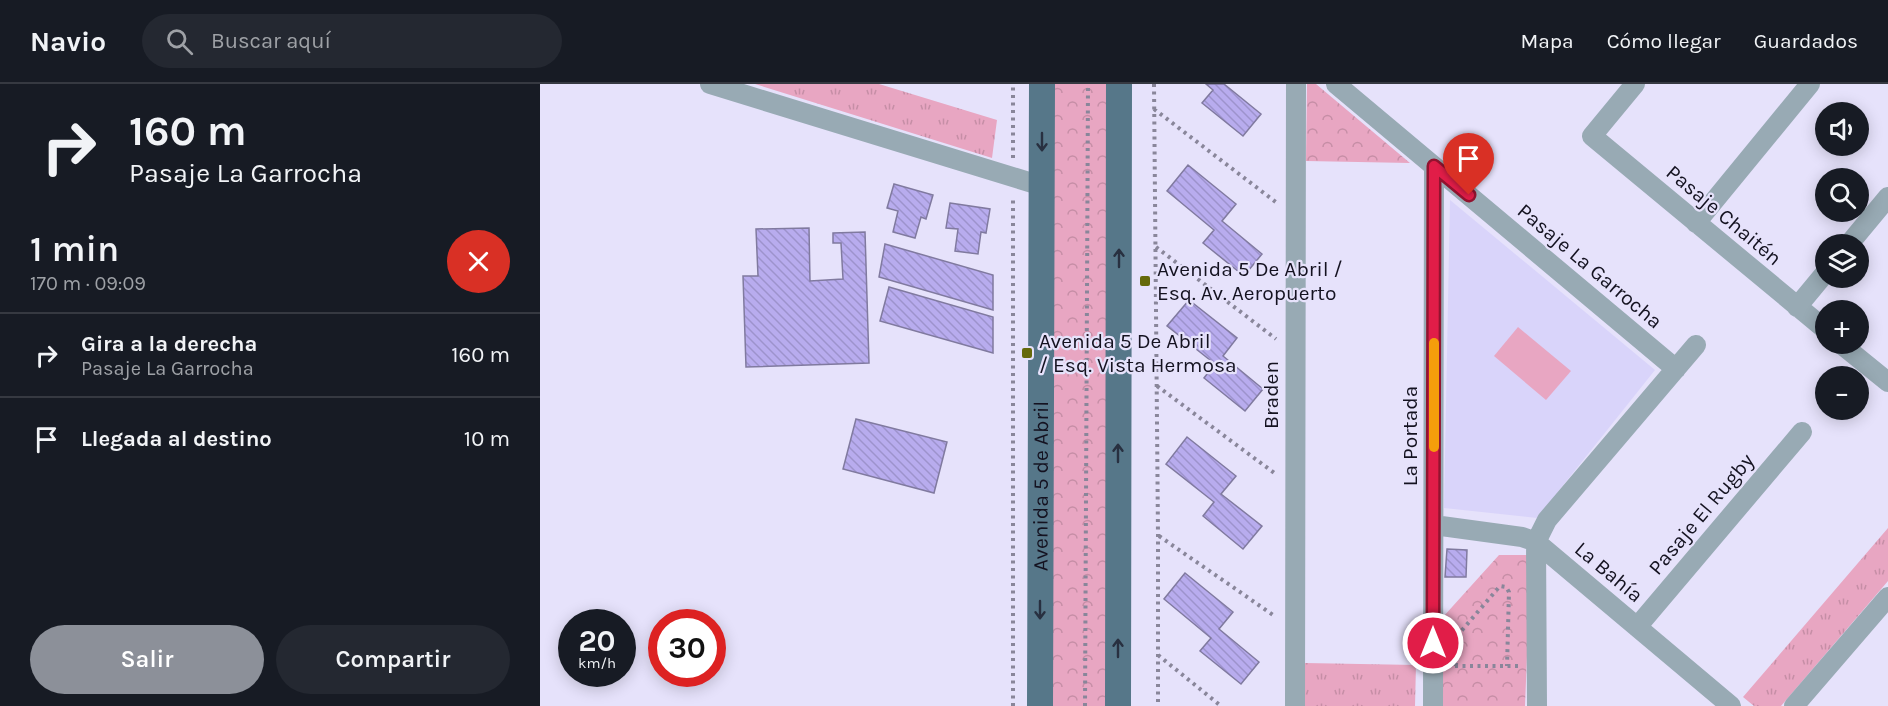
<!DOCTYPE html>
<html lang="es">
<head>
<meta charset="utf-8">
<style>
  body { margin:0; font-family:Karla,sans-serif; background:#242831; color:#f1f3f6; height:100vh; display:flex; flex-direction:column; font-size:22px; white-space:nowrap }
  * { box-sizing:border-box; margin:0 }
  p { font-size:20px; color:#9ea1a6 }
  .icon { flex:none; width:33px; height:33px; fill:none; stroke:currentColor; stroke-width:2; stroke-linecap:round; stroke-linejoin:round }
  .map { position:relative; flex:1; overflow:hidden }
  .drawer { display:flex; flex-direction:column; background:#171b24; width:540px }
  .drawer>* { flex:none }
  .banner { background:#171b24; color:#f1f3f6; overflow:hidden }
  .controls { position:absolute; left:1275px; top:18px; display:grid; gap:12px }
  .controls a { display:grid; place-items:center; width:54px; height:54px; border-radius:50%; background:#171b24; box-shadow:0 3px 15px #0003; font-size:30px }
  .speed { position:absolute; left:18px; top:525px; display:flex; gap:12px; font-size:30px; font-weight:700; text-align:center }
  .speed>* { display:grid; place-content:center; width:78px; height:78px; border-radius:50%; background:#171b24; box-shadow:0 3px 15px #0003; line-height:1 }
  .speed small { font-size:15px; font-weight:400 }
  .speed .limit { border:9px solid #d22; background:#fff; color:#111 }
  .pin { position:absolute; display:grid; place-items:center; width:51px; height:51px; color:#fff; margin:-62px -26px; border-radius:50% 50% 50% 0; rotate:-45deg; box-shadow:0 0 6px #0007 }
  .pin .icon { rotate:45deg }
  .me { position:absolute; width:66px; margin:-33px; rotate:0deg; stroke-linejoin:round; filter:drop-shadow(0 0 4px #0008) }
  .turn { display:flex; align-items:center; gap:21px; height:126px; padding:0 30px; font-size:27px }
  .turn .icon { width:78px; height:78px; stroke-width:2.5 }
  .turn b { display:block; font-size:42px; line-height:51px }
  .round { display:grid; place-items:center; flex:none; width:63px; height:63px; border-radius:32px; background:#242831 }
  .summary { display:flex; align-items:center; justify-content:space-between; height:102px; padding:0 30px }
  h1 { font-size:36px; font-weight:600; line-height:45px }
  .primary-button { display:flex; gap:12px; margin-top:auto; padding:12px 30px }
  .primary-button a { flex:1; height:69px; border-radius:36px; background:#8c9099; color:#fff; font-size:24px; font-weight:600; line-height:69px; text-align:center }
  .primary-button a+a { background:#242831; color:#f1f3f6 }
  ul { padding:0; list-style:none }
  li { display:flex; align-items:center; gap:18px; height:84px; padding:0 30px; border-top:2px solid #363941 }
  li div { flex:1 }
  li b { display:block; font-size:22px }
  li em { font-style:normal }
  header { display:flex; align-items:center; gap:36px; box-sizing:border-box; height:84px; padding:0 30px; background:#171b24; border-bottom:2px solid #363941 }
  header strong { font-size:28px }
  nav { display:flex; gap:33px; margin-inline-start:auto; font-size:21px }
  .search { width:420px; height:54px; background:#242831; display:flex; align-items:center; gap:15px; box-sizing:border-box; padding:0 21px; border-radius:33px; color:#9ea1a6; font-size:22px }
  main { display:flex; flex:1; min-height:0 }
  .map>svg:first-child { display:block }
  .built { fill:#d9d4fa }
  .grass { fill:url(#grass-tufts) }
  .park { fill:url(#park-crowns) }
  .garden { fill:#e8a6c2 }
  .building { fill:url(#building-back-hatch); stroke:#807a9f; stroke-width:1.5 }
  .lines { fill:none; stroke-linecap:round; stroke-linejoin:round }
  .path { stroke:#89869a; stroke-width:4; stroke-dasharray:3 4.5; stroke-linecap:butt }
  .minor { stroke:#98aab4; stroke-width:20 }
  .major { stroke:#567789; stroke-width:26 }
  .oneway { stroke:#283040 }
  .route-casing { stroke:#92132f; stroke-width:15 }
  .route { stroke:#e11d48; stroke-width:10 }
  .slow { stroke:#f59e0b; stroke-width:10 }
  .poi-dot { fill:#666a0b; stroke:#e6e2fb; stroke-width:2 }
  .labels { text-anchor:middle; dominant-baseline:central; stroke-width:4.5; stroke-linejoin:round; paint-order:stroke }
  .street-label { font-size:21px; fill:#141220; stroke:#e6e2fb }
  .poi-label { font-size:21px; fill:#141220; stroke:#e6e2fb; text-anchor:start }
</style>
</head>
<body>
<header>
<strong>Navio</strong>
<div class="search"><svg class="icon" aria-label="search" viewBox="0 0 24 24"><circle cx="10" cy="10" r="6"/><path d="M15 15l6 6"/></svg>Buscar aquí</div>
<nav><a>Mapa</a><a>Cómo llegar</a><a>Guardados</a></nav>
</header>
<main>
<section class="drawer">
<div class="banner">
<div class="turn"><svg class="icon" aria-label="right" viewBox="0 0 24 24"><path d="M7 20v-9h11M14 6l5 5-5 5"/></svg><div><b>160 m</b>Pasaje La Garrocha</div></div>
</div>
<div class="summary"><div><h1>1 min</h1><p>170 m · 09:09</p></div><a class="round" style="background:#d93025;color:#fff"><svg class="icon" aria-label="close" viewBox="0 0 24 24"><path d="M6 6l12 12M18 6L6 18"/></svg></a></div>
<ul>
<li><svg class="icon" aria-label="right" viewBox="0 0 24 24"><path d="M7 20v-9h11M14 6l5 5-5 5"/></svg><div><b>Gira a la derecha</b><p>Pasaje La Garrocha</p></div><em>160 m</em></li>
<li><svg class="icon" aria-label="arrive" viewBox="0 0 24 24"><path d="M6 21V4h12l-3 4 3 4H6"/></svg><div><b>Llegada al destino</b></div><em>10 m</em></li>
</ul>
<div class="primary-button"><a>Salir</a><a>Compartir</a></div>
</section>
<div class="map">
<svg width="1348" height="622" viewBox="0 0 1348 622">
  <defs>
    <pattern id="grass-tufts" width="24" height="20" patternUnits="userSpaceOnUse" patternTransform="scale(1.5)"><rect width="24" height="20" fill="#e8a6c2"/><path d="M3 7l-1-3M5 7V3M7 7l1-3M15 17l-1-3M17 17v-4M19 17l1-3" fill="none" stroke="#c68ea6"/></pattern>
    <pattern id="park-crowns" width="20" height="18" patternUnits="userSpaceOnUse" patternTransform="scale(1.5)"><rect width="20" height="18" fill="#e8a6c2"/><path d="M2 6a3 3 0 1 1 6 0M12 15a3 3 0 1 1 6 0" fill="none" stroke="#c68ea6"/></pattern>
    <pattern id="building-back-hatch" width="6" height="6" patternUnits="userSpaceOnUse" patternTransform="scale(1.5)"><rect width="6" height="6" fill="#b8acee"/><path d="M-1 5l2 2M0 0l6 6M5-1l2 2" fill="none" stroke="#9d93cc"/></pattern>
  </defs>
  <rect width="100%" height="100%" fill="#e6e2fb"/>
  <!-- built -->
  <path class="built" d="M910,116L1115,286L997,434L904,424Z"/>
  <!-- grass -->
  <path class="grass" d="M215,0H339L457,36L452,74Z
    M1348,444V497L1241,622H1214L1203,613Z
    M765,579L876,581L875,622H764Z"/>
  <!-- park -->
  <path class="park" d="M513,0H571L572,622H511Z
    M767,0H776L870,79L766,77Z
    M959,471H991L985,622H900L903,533Z"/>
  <!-- garden -->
  <path class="garden" d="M978,243L1031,287L1006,316L954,272Z"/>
  <!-- building -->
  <path class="building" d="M666,0H684L721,30L703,52L662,19L673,6Z
    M648,81L696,120L682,137L722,170L704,192L663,159L674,146L627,107Z
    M354,100L393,111L386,135L381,133L375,154L353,148L358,127L347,124Z
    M410,119L450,125L446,149L441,148L438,170L415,167L418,145L406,144Z
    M269,144L270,197L303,195L301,159H293V149L325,148L329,279L206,283L203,192H218L216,145Z
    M345,160L453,191V226L339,193Z
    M349,203L453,233V269L340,237Z
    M649,216L697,254L683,272L723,305L705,327L664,294L675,280L627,242Z
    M316,335L407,358L394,409L303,385Z
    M647,353L696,392L681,410L722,442L703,465L663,432L674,418L626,380Z
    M907,465L927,466L926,493H905Z
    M645,489L693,528L679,545L719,578L701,600L660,567L671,554L624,515Z"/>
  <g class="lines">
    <!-- path -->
    <path class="path" d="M614,0L618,451V622
      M614,25L737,119
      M473,74V0
      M616,163L736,255
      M617,302L737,391
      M619,452L736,533
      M618,571L681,622
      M915,582H979
      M916,582L917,552L960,502L966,503L969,508L967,582
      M473,622V112
      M545,622L548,0"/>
    <!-- minor -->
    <path class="minor" d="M170,0L502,102
      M796,0L1136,285
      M1095,0L1052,52L1286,246
      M1156,139L1270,0
      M1309,160L1348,113
      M1257,223L1286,188
      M1301,260L1348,298
      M894,441L982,453L996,458L1191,622
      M1097,543L1262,348
      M755,622L756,0
      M893,622L894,83
      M997,622L996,458L1007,436L1156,261
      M1254,622L1348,513"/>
    <!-- major -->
    <g class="major">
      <path id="s1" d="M500,622L502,0"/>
      <path d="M578,622L579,0"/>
    </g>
  </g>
  <!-- one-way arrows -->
  <defs><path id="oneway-shaft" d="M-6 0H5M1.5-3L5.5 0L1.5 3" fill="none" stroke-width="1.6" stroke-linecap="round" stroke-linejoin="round" transform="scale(1.5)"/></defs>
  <g class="oneway">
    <use href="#oneway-shaft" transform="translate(502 58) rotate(90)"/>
    <use href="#oneway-shaft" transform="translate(579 174) rotate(-90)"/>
    <use href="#oneway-shaft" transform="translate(578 369) rotate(-90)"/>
    <use href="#oneway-shaft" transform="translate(500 526) rotate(90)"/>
    <use href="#oneway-shaft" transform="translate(578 564) rotate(-90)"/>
  </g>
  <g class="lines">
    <defs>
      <path id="route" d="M893,559L894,82L929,111"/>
    </defs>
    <!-- route casing -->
    <use href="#route" class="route-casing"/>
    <!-- route -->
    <use href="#route" class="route"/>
    <!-- slow -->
    <path class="slow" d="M894,363V259"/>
  </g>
  <!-- markers -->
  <g class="poi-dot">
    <rect x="599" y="191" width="12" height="12" rx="3"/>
    <rect x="481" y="263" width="12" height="12" rx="3"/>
  </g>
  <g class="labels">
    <!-- street labels -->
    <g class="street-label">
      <text transform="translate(1184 131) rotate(40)">Pasaje Chaitén</text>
      <text transform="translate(1050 182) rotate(40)">Pasaje La Garrocha</text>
      <text transform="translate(731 311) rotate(-90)">Braden</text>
      <text transform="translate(870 352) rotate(-90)">La Portada</text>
      <text stroke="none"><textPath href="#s1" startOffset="220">Avenida 5 de Abril</textPath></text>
      <text transform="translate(1161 430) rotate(-50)">Pasaje El Rugby</text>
      <text transform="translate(1069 488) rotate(40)">La Bahía</text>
    </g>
    <!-- poi labels -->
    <g class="poi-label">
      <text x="617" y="185">Avenida 5 De Abril /<tspan x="617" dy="24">Esq. Av. Aeropuerto</tspan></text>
      <text x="499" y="257">Avenida 5 De Abril<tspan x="499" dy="24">/ Esq. Vista Hermosa</tspan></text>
    </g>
  </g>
</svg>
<div class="controls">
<a><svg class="icon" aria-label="sound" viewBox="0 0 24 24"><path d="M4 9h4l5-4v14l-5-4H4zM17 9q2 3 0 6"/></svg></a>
<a><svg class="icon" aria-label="search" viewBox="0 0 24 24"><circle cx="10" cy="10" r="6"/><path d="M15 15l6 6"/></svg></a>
<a><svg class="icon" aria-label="layers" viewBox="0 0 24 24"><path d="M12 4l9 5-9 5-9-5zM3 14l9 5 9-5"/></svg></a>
<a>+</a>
<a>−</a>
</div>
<div class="speed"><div>20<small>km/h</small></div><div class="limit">30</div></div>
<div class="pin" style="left:929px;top:111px;background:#d93025"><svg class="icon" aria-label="arrive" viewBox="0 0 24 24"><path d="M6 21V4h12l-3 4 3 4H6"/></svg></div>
<svg class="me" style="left:893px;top:559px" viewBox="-20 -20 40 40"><circle r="17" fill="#e11d48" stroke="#fff" stroke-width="3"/><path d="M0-11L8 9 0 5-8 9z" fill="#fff"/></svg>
</div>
</main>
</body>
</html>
